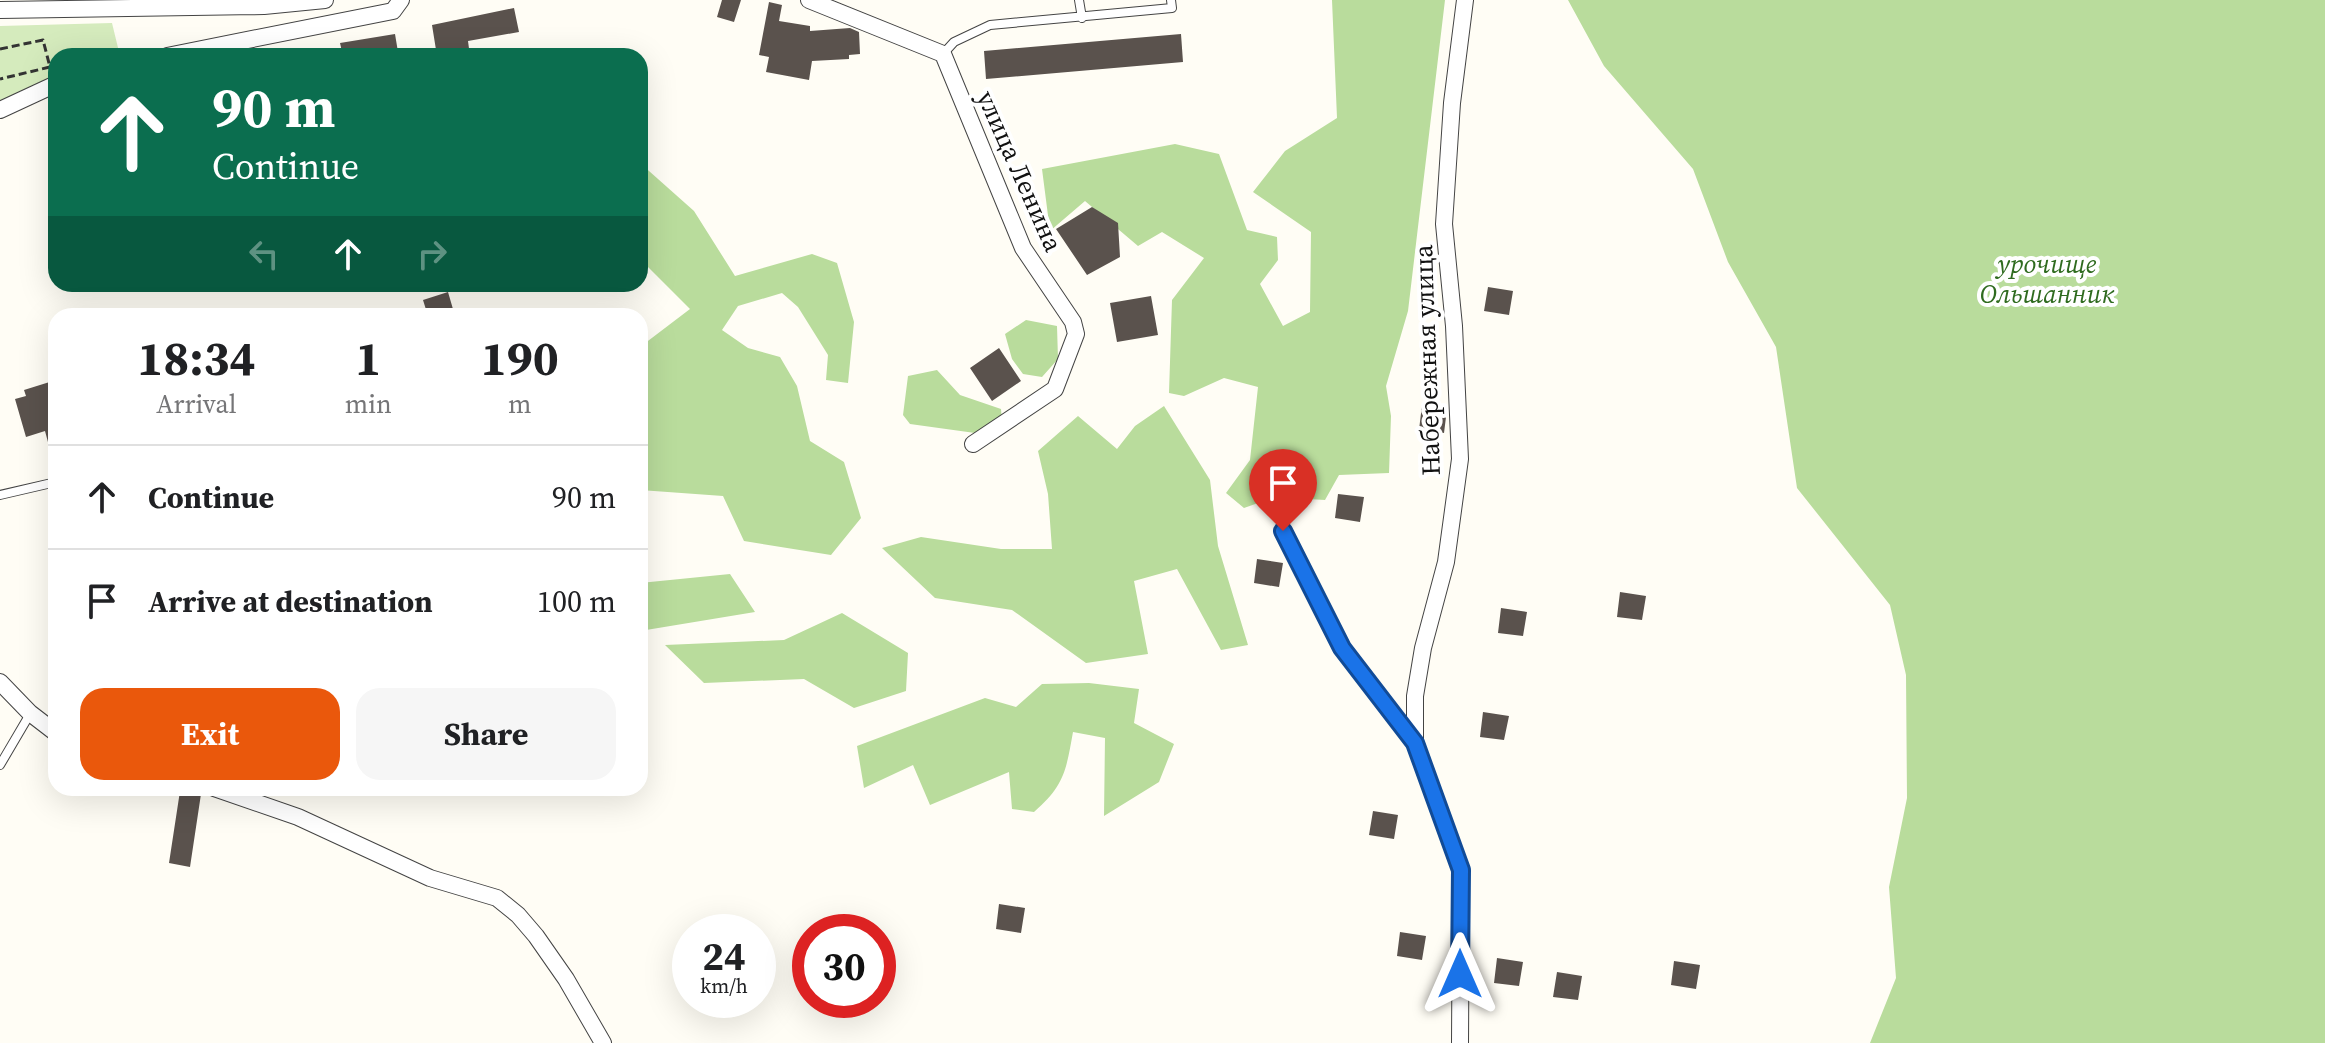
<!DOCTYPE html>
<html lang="en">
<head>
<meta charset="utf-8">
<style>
  body { margin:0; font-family:"Source Serif 4",serif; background:#f6f6f6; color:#202124; height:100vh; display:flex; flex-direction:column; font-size:30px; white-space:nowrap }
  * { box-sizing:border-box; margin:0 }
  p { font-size:26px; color:#757577 }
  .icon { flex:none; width:44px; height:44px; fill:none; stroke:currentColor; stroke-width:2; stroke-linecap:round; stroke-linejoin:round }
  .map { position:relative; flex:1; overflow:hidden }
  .sheet { position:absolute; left:48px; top:308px; width:600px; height:488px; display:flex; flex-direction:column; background:#fff; border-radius:24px; box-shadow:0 8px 32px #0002 }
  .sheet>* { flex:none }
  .banner { position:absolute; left:48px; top:48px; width:600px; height:244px; border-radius:24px; box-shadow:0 8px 32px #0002; background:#0b6e4f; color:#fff; overflow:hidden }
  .speed { position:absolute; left:672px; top:914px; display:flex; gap:16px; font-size:40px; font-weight:700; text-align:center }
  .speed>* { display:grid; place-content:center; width:104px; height:104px; border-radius:50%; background:#fff; box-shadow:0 8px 32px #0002; line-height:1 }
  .speed small { font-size:20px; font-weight:400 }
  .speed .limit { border:12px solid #d22; background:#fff; color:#111 }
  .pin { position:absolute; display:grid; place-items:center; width:68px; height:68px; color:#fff; margin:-82px -34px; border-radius:50% 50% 50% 0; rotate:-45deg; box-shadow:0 0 8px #0007 }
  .pin .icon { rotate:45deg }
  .me { position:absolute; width:88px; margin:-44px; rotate:0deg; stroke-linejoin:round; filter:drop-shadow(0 0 6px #0008) }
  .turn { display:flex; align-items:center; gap:28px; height:168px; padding:0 32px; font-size:36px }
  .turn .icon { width:104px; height:104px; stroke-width:2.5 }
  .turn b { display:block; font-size:56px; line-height:68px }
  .lanes { display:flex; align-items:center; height:76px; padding:0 32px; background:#0003; justify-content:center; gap:40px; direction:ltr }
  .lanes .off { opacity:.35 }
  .eta { display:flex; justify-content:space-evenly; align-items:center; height:136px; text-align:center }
  .eta b { font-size:48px; font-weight:700; line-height:56px }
  .action { display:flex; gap:16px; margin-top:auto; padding:16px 32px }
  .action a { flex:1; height:92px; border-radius:24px; background:#ea580c; color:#fff; font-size:32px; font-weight:700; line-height:92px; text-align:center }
  .action a+a { background:#f6f6f6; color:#202124 }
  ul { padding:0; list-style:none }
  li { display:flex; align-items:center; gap:24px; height:104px; padding:0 32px; border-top:2px solid #e0e0e0 }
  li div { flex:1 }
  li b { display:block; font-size:30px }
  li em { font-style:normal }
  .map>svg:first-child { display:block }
  .green { fill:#d5ebbd }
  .forest { fill:#b9dc9c }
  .building { fill:#5a524d }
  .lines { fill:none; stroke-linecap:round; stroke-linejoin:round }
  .service-casing { stroke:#444; stroke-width:10 }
  .minor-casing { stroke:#444; stroke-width:18 }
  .path { stroke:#333; stroke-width:3; stroke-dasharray:8 4; stroke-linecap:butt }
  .service { stroke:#fff; stroke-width:8 }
  .minor { stroke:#fff; stroke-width:16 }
  .route-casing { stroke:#114b97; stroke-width:20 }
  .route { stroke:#1a73e8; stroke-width:14 }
  .labels { text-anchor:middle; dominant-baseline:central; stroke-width:8; stroke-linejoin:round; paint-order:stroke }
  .street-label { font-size:26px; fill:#111; stroke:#fff }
  .park-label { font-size:26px; font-style:italic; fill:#2f6b1f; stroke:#fff }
</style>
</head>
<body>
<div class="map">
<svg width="2325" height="1043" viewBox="0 0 2325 1043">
  <rect width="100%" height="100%" fill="#fffdf5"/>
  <!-- green -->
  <path class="green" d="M112,23L120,56H56V81L0,103V26Z"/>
  <!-- forest -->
  <path class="forest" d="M1332,0H1445L1408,311L1386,386L1391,416L1389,473L1339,475L1325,500L1275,497L1244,508L1226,493L1250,460L1258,387L1224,378L1184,396L1169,393L1172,300L1204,258L1162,232L1138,246L1085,201L1050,231L1042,169L1175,144L1219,154L1247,230L1277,237L1278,260L1260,284L1283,326L1310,312L1311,232L1253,192L1285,151L1337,118Z
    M1568,0H2325V1043H1870L1896,978L1889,887L1907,798L1906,675L1890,605L1797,488L1776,347L1728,262L1693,169L1604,66Z
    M640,163L694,211L735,276L812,254L837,263L854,322L848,383L826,380L828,355L798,307L782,293L738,306L722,330L748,348L780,357L797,386L810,441L844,462L861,518L831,555L744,541L723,496L640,490V347L690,309L640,259Z
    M1026,320L1057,326L1058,359L1042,377L1023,374L1012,359L1005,334Z
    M937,370L960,395L1001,409L1002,421L975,433L910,424L903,415L908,376Z
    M1164,406L1210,480L1218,546L1248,645L1221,650L1177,569L1134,581L1148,654L1086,663L1012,610L935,598L882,548L921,537L1001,549H1052L1048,494L1038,451L1078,416L1117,449L1135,426Z
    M730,574L755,612L640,631V583Z
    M842,613L908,653L906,691L854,708L804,679L704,683L665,645L784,640Z
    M1089,683L1139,689L1134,723L1174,744L1159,782L1104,816L1105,738L1073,732C1066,770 1065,785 1034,812L1012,809L1009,772L930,805L913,765L864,788L857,746L985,698L1016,707L1042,684Z"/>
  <!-- building -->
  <path class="building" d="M722,0H741L734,22L717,17Z
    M769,2L782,5L779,21L810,26V31L850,28L859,32L860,54L849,55V59L812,61L809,80L766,72L769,57L759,55Z
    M514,8L519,32L468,41L470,56H437L432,25Z
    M395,34L398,52L343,56L340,43Z
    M1181,34L1183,62L986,79L984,51Z
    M1092,207L1118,223L1120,257L1087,275L1056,229Z
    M1488,287L1513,291L1509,315L1484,311Z
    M448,292L455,316H428L423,300Z
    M1151,296L1158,335L1117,342L1110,303Z
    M999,348L1021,381L992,401L970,368Z
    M56,380V456L52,457L45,431L26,437L15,399L26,396L24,390Z
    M1422,405L1447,409L1444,433L1419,430Z
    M1338,494L1364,497L1360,522L1335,518Z
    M1257,559L1283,563L1279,587L1254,583Z
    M1620,592L1646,596L1642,620L1617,617Z
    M1501,608L1527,612L1523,636L1498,633Z
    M1483,712L1509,716L1504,740L1480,737Z
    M180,791L201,794L190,867L169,863Z
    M1373,811L1398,815L1394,839L1369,835Z
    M999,904L1025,908L1021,933L996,929Z
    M1400,932L1426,936L1422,960L1397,956Z
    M1497,958L1523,962L1519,986L1494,983Z
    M1674,961L1700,965L1696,989L1671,985Z
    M1557,972L1582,976L1578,1000L1553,997Z"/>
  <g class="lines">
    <defs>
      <path id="service" d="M1079,0L1082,18
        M943,54L954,42L990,25L1172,8L1171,0
        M0,495L56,482
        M0,765L30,714"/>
      <path id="minor" d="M809,0L943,54L1023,248L1073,322L1076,334L1055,389L973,444
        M0,10L264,6L325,0
        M167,56L393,11L401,0
        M0,110L56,84
        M1283,531L1342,648L1415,743
        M0,682L30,713L56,733
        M214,788L298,817L430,878L497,898L518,915L536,936L566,979L603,1043
        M1460,1043L1461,870L1415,743V696L1423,648L1446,562L1460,459L1454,326L1444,224L1452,103L1465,0"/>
    </defs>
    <!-- service casing -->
    <use href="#service" class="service-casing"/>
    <!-- minor casing -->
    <use href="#minor" class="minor-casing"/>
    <!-- path -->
    <path class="path" d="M0,49L43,40L50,67L0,79"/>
    <!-- service -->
    <use href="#service" class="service"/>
    <!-- minor -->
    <use href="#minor" class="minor"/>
  </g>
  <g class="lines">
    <defs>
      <path id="route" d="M1283,531L1342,648L1415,743L1461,870L1460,974"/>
    </defs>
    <!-- route casing -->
    <use href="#route" class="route-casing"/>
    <!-- route -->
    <use href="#route" class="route"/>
  </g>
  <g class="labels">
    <!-- street labels -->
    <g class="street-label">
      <text transform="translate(1020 171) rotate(66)">улица Ленина</text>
      <text transform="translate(1427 360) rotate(-92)">Набережная улица</text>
    </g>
    <!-- park labels -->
    <g class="park-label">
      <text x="2047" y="264">урочище<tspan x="2047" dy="30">Ольшанник</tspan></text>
    </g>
  </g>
</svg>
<div class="speed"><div>24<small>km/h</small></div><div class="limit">30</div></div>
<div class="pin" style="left:1283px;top:531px;background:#d93025"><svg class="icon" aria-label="arrive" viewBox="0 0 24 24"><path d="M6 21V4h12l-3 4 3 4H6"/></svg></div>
<svg class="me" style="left:1460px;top:974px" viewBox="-20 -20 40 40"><path d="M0-17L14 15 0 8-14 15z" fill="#1a73e8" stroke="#fff" stroke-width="4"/></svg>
<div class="banner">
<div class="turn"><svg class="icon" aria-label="ahead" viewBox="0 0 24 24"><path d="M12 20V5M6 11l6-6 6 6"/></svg><div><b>90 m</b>Continue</div></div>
<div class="lanes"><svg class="icon off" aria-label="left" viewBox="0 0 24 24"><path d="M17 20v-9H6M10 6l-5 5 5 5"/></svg><svg class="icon" aria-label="ahead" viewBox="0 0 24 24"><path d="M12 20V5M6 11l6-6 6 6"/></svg><svg class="icon off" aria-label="right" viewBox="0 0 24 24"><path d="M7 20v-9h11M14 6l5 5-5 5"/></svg></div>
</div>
<section class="sheet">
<div class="eta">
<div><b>18:34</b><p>Arrival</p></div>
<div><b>1</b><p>min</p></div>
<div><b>190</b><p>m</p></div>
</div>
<ul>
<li><svg class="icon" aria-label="ahead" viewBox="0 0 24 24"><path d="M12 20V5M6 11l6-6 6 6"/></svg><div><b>Continue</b></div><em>90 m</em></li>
<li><svg class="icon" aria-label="arrive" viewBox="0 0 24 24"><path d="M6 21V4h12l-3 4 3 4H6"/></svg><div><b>Arrive at destination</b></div><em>100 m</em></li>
</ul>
<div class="action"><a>Exit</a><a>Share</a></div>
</section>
</div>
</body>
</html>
